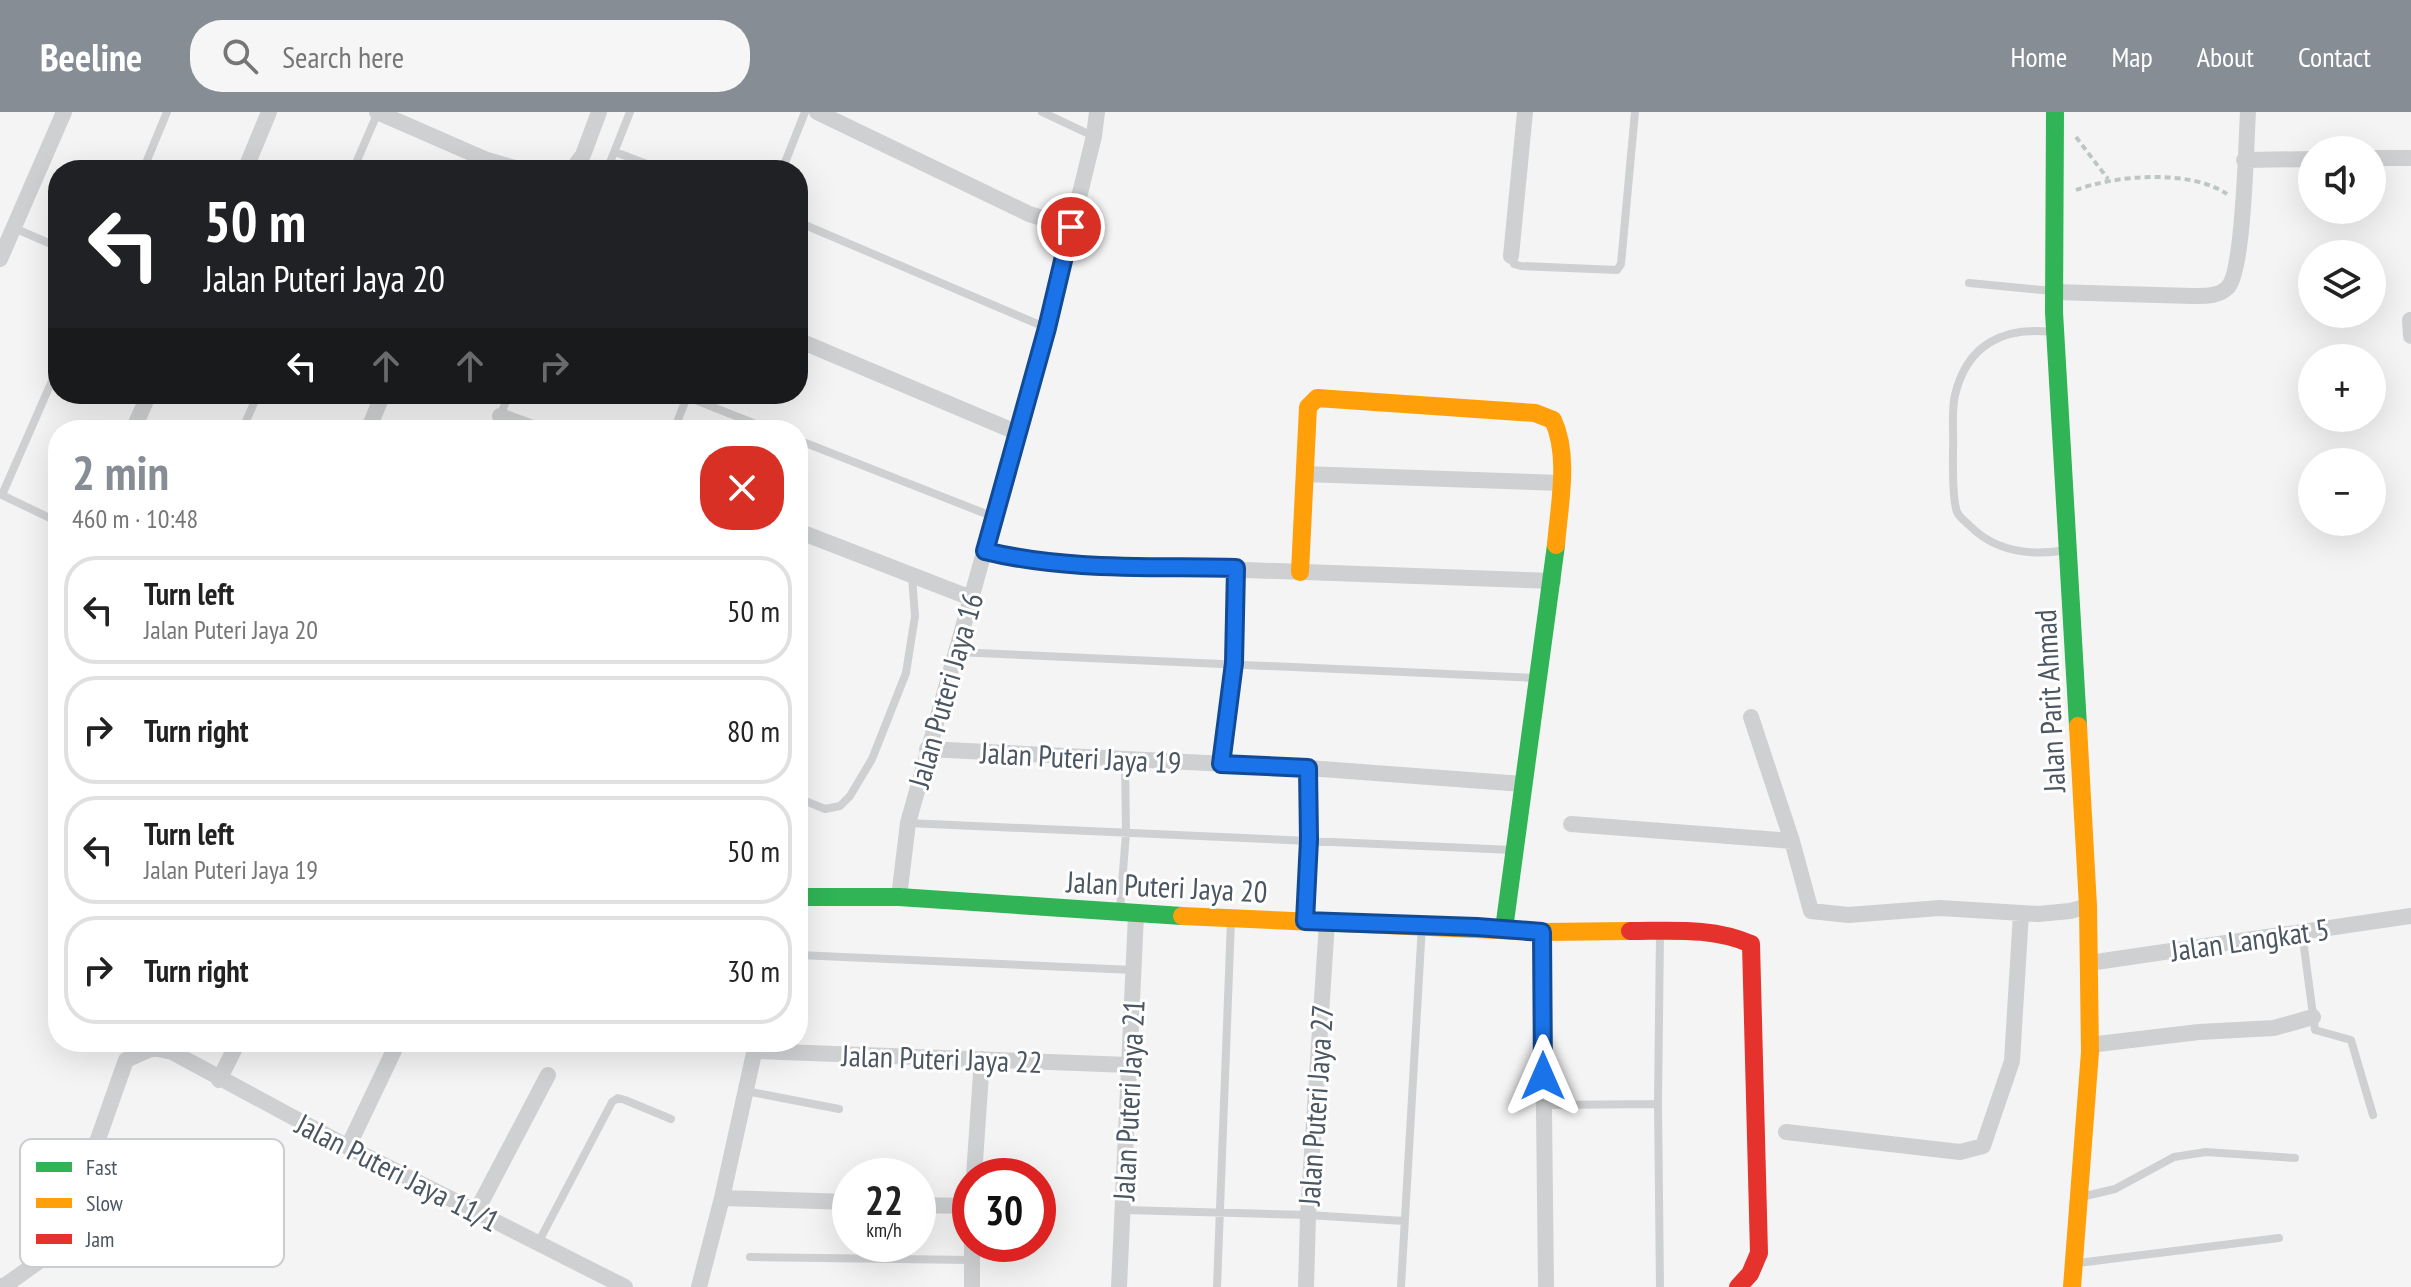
<!DOCTYPE html>
<html lang="en">
<head>
<meta charset="utf-8">
<style>
  body { margin:0; font-family:"PT Sans Narrow",sans-serif; background:#f6f6f6; color:#222; height:100vh; display:flex; flex-direction:column; font-size:30px; white-space:nowrap }
  * { box-sizing:border-box; margin:0 }
  p { font-size:26px; color:#767676 }
  .icon { flex:none; width:44px; height:44px; fill:none; stroke:currentColor; stroke-width:2; stroke-linecap:round; stroke-linejoin:round }
  .map { position:relative; flex:1; overflow:hidden }
  .details { position:absolute; left:48px; top:308px; width:760px; height:632px; display:flex; flex-direction:column; background:#fff; border-radius:32px; box-shadow:0 8px 32px #0002 }
  .details>* { flex:none }
  .banner { position:absolute; left:48px; top:48px; width:760px; height:244px; border-radius:32px; box-shadow:0 8px 32px #0002; background:#202124; color:#fff; overflow:hidden }
  .controls { position:absolute; left:2298px; top:24px; display:grid; gap:16px }
  .controls a { display:grid; place-items:center; width:88px; height:88px; border-radius:50%; background:#fff; box-shadow:0 8px 32px #0002; font-size:40px }
  .speed { position:absolute; left:832px; top:1046px; display:flex; gap:16px; font-size:40px; font-weight:700; text-align:center }
  .speed>* { display:grid; place-content:center; width:104px; height:104px; border-radius:50%; background:#fff; box-shadow:0 8px 32px #0002; line-height:1 }
  .speed small { font-size:20px; font-weight:400 }
  .speed .limit { border:12px solid #d22; background:#fff; color:#111 }
  .pin { position:absolute; display:grid; place-items:center; width:68px; height:68px; color:#fff; margin:-34px; border:4px solid #fff; border-radius:50%; box-shadow:0 2px 8px #0007 }
  .me { position:absolute; width:88px; margin:-44px; rotate:0deg; stroke-linejoin:round; filter:drop-shadow(0 0 6px #0008) }
  .turn { display:flex; align-items:center; gap:28px; height:168px; padding:0 24px; font-size:36px }
  .turn .icon { width:104px; height:104px; stroke-width:2.5 }
  .turn b { display:block; font-size:56px; line-height:68px }
  .lanes { display:flex; align-items:center; height:76px; padding:0 24px; background:#0003; justify-content:center; gap:40px; direction:ltr }
  .lanes .off { opacity:.35 }
  .round { display:grid; place-items:center; flex:none; width:84px; height:84px; border-radius:32px; background:#f6f6f6 }
  .headline { display:flex; align-items:center; justify-content:space-between; height:136px; padding:0 24px }
  h1 { font-size:48px; font-weight:700; line-height:60px; color:#868d94 }
  ul { padding:0; list-style:none }
  li { display:flex; align-items:center; gap:24px; height:108px; margin:0 16px 12px; padding:0 8px; border:4px solid #e0e0e0; border-radius:32px }
  li div { flex:1 }
  li b { display:block; font-size:30px }
  li em { font-style:normal }
  header { display:flex; align-items:center; gap:48px; box-sizing:border-box; height:112px; padding:0 40px; background:#868d94; color:#fff }
  header strong { font-size:38px }
  nav { display:flex; gap:44px; margin-inline-start:auto; font-size:28px }
  .search { width:560px; height:72px; background:#f6f6f6; display:flex; align-items:center; gap:20px; box-sizing:border-box; padding:0 28px; border-radius:32px; color:#767676; font-size:30px }
  .map>svg:first-child { display:block }
  .lines { fill:none; stroke-linecap:round; stroke-linejoin:round }
  .path { stroke:#bcc7c4; stroke-width:4; stroke-dasharray:6 4; stroke-linecap:butt }
  .lane { stroke:#ced0d2; stroke-width:8 }
  .street { stroke:#ced0d2; stroke-width:16 }
  .fast { stroke:#30b455; stroke-width:18 }
  .slow { stroke:#ff9f0a; stroke-width:18 }
  .jam { stroke:#e5322d; stroke-width:18 }
  .route-casing { stroke:#114b97; stroke-width:20 }
  .route { stroke:#1a73e8; stroke-width:14 }
  .labels { text-anchor:middle; dominant-baseline:central; stroke-width:6; stroke-linejoin:round; paint-order:stroke }
  .street-label { font-size:30px; fill:#4a5661; stroke:#fff }
  .key { fill:#fff; stroke:#c9ccd0; stroke-width:2 }
  .key-label { font-size:22px; fill:#4a5661 }
</style>
</head>
<body>
<header>
<strong>Beeline</strong>
<div class="search"><svg class="icon" aria-label="search" viewBox="0 0 24 24"><circle cx="10" cy="10" r="6"/><path d="M15 15l6 6"/></svg>Search here</div>
<nav><a>Home</a><a>Map</a><a>About</a><a>Contact</a></nav>
</header>
<div class="map">
<svg width="2411" height="1175" viewBox="0 0 2411 1175">
  <rect width="100%" height="100%" fill="#f4f4f4"/>
  <g class="lines">
    <!-- path -->
    <path class="path" d="M2076,25L2108,67
      M2076,78C2116,63 2190,57 2227,82"/>
    <!-- lane -->
    <path class="lane" d="M1042,0L1093,24
      M615,40L663,58
      M143,58L167,0
      M353,58L378,0
      M607,58L630,0
      M782,58L805,0
      M798,110L1047,216
      M14,116L58,135
      M1511,145L1514,152L1521,154L1617,158L1621,152L1635,0
      M1969,171L2052,179
      M2052,220C2003,214 1967,233 1955,283C1951,300 1954,321 1953,339C1953,354 1952,387 1957,400C1959,405 1966,410 1970,414C1996,440 2032,444 2067,438
      M680,282L771,318
      M500,304L509,282
      M242,318L258,282
      M674,318L688,282
      M798,328L994,405
      M0,382L58,410
      M2,383L58,255
      M955,540L1536,566
      M1221,652L1234,551L1236,457
      M798,686L825,697L840,694L850,684L872,647L906,561L915,504L912,465
      M908,711L1513,738
      M1120,798L1126,721L1125,647
      M1305,808L1309,728L1308,656
      M1660,820L1658,992L1660,1175
      M2302,820L2315,918L2351,928L2373,1003
      M798,843L1133,858
      M746,979L839,997
      M1543,993L1658,992
      M2081,1085L2115,1077L2174,1045L2206,1040L2295,1046
      M1123,1098L1308,1103L1404,1109
      M538,1131L612,990L618,986L625,988L671,1007
      M750,1145L972,1148
      M2078,1151L2279,1126
      M1217,1175L1231,808
      M1401,1175L1422,813"/>
    <!-- street -->
    <path class="street" d="M377,0L487,48L522,58
      M817,0L1029,102L1071,115
      M2372,46H2411
      M2244,48L2312,47
      M245,58L269,0
      M572,58L583,43L599,0
      M1511,144L1525,0
      M0,147L64,0
      M2054,180L2192,184C2204,184 2219,185 2228,175C2244,158 2246,30 2248,0
      M2410,208L2411,224
      M798,228L1018,321
      M500,304L538,318
      M133,318L149,282
      M368,318L383,282
      M1304,362L1561,371
      M798,419L971,486
      M985,439L1015,446L1052,451L1553,469
      M1751,605L1792,729L1811,799L1848,803L1940,796L2038,802L2070,799L2088,794
      M927,637L1308,656L1523,672
      M1571,712L1792,729
      M899,785L908,711L1047,216L1094,24L1097,0
      M1542,820L1546,1175
      M2089,851L2411,804
      M2089,933L2199,920L2274,916L2313,905
      M755,939L1129,953
      M219,968L238,930
      M1786,1020L1960,1040L1983,1034L2012,949L2021,801
      M348,1035L398,930
      M974,1064L982,947
      M722,1086L850,1090
      M918,1093L970,1094
      M476,1100L548,963
      M0,1174L3,1175L45,1145L91,1047L126,948L153,936L172,940L348,1035L625,1175
      M699,1175L722,1086L756,932
      M972,1175V1132
      M1119,1175L1136,802
      M1306,1175L1308,1103L1327,810"/>
    <!-- fast -->
    <path class="fast" d="M2055,0L2054,200L2078,614
      M798,788L806,785H899L1182,804
      M1504,817L1556,433"/>
    <!-- slow -->
    <path class="slow" d="M1300,460L1308,295L1317,286L1535,301L1553,308C1570,344 1559,394 1556,433
      M1182,804L1542,820L1630,819
      M2072,1175L2090,940L2088,794L2078,614"/>
    <!-- jam -->
    <path class="jam" d="M1630,819C1671,819 1713,815 1751,832L1759,1141L1750,1162L1738,1175"/>
  </g>
  <g class="lines">
    <defs>
      <path id="route" d="M1071,115L1047,216L985,439C1066,459 1153,454 1236,456L1234,551L1221,652L1308,656L1309,728L1305,809L1477,815L1542,820L1543,964"/>
    </defs>
    <!-- route casing -->
    <use href="#route" class="route-casing"/>
    <!-- route -->
    <use href="#route" class="route"/>
  </g>
  <g class="labels">
    <!-- street labels -->
    <g class="street-label">
      <text transform="translate(945 578) rotate(-74)">Jalan Puteri Jaya 16</text>
      <text transform="translate(2049 589) rotate(-93)">Jalan Parit Ahmad</text>
      <text transform="translate(1081 645) rotate(3)">Jalan Puteri Jaya 19</text>
      <text transform="translate(1167 774) rotate(3)">Jalan Puteri Jaya 20</text>
      <text transform="translate(2250 827) rotate(-8)">Jalan Langkat 5</text>
      <text transform="translate(942 946) rotate(2)">Jalan Puteri Jaya 22</text>
      <text transform="translate(1128 988) rotate(-87)">Jalan Puteri Jaya 21</text>
      <text transform="translate(1315 993) rotate(-86)">Jalan Puteri Jaya 27</text>
      <text transform="translate(398 1060) rotate(27)">Jalan Puteri Jaya 11/1</text>
    </g>
  </g>
  <!-- legend -->
  <rect x="20" y="1027" width="264" height="128" rx="12" class="key"/>
  <rect x="36" y="1050" width="36" height="10" fill="#30b455"/>
  <rect x="36" y="1086" width="36" height="10" fill="#ff9f0a"/>
  <rect x="36" y="1122" width="36" height="10" fill="#e5322d"/>
  <g class="key-label">
    <text x="86" y="1063">Fast</text>
    <text x="86" y="1099">Slow</text>
    <text x="86" y="1135">Jam</text>
  </g>
</svg>
<div class="controls">
<a><svg class="icon" aria-label="sound" viewBox="0 0 24 24"><path d="M4 9h4l5-4v14l-5-4H4zM17 9q2 3 0 6"/></svg></a>
<a><svg class="icon" aria-label="layers" viewBox="0 0 24 24"><path d="M12 4l9 5-9 5-9-5zM3 14l9 5 9-5"/></svg></a>
<a>+</a>
<a>−</a>
</div>
<div class="speed"><div>22<small>km/h</small></div><div class="limit">30</div></div>
<div class="pin" style="left:1071px;top:115px;background:#d93025"><svg class="icon" aria-label="arrive" viewBox="0 0 24 24"><path d="M6 21V4h12l-3 4 3 4H6"/></svg></div>
<svg class="me" style="left:1543px;top:964px" viewBox="-20 -20 40 40"><path d="M0-17L14 15 0 8-14 15z" fill="#1a73e8" stroke="#fff" stroke-width="4"/></svg>
<div class="banner">
<div class="turn"><svg class="icon" aria-label="left" viewBox="0 0 24 24"><path d="M17 20v-9H6M10 6l-5 5 5 5"/></svg><div><b>50 m</b>Jalan Puteri Jaya 20</div></div>
<div class="lanes"><svg class="icon" aria-label="left" viewBox="0 0 24 24"><path d="M17 20v-9H6M10 6l-5 5 5 5"/></svg><svg class="icon off" aria-label="ahead" viewBox="0 0 24 24"><path d="M12 20V5M6 11l6-6 6 6"/></svg><svg class="icon off" aria-label="ahead" viewBox="0 0 24 24"><path d="M12 20V5M6 11l6-6 6 6"/></svg><svg class="icon off" aria-label="right" viewBox="0 0 24 24"><path d="M7 20v-9h11M14 6l5 5-5 5"/></svg></div>
</div>
<section class="details">
<div class="headline"><div><h1>2 min</h1><p>460 m · 10:48</p></div><a class="round" style="background:#d93025;color:#fff"><svg class="icon" aria-label="close" viewBox="0 0 24 24"><path d="M6 6l12 12M18 6L6 18"/></svg></a></div>
<ul>
<li><svg class="icon" aria-label="left" viewBox="0 0 24 24"><path d="M17 20v-9H6M10 6l-5 5 5 5"/></svg><div><b>Turn left</b><p>Jalan Puteri Jaya 20</p></div><em>50 m</em></li>
<li><svg class="icon" aria-label="right" viewBox="0 0 24 24"><path d="M7 20v-9h11M14 6l5 5-5 5"/></svg><div><b>Turn right</b></div><em>80 m</em></li>
<li><svg class="icon" aria-label="left" viewBox="0 0 24 24"><path d="M17 20v-9H6M10 6l-5 5 5 5"/></svg><div><b>Turn left</b><p>Jalan Puteri Jaya 19</p></div><em>50 m</em></li>
<li><svg class="icon" aria-label="right" viewBox="0 0 24 24"><path d="M7 20v-9h11M14 6l5 5-5 5"/></svg><div><b>Turn right</b></div><em>30 m</em></li>
</ul>
</section>
</div>
</body>
</html>
